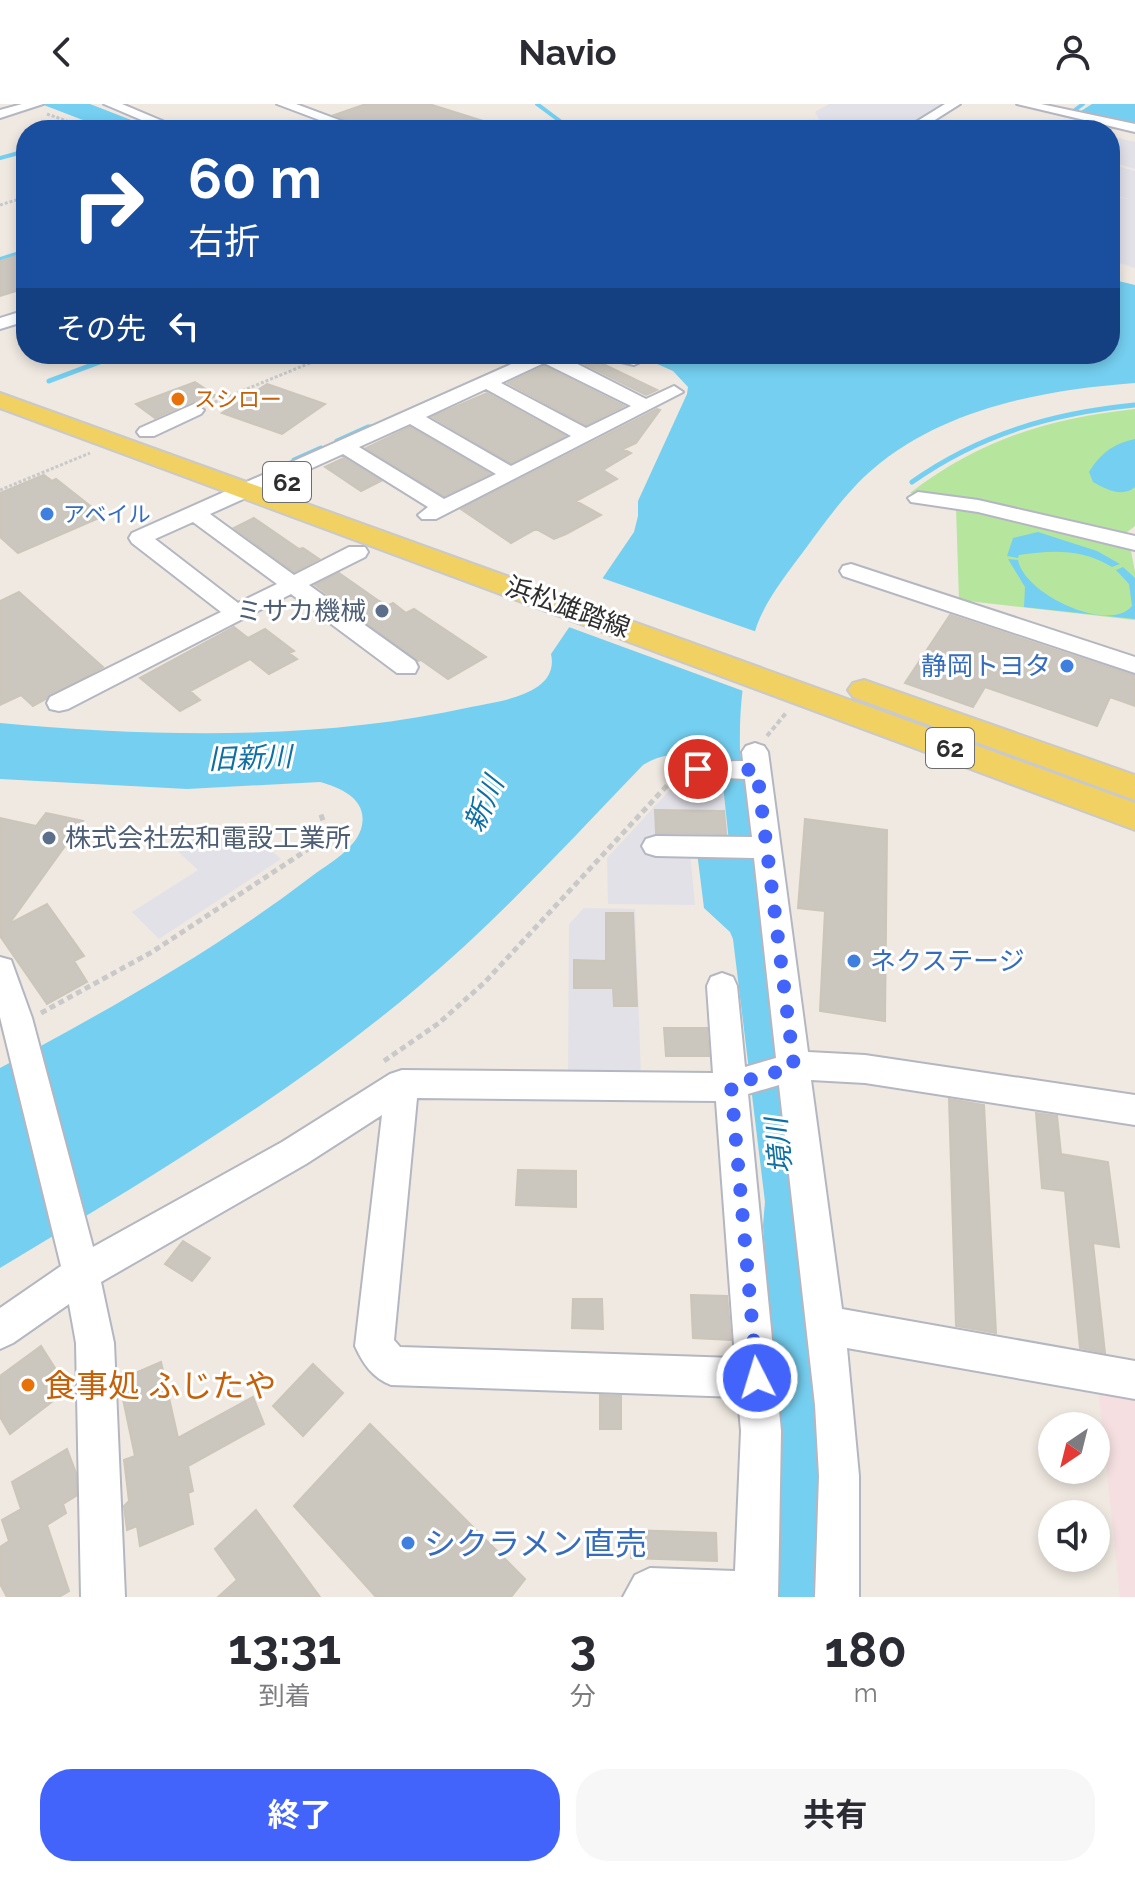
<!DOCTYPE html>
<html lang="ja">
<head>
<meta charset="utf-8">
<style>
  body { margin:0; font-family:Raleway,"Noto Sans JP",sans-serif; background:#f7f7f7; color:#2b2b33; height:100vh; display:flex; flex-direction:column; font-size:30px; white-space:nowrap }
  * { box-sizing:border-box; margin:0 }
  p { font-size:26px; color:#7c7c81 }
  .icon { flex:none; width:44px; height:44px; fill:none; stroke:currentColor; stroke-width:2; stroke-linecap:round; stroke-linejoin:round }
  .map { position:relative; height:1493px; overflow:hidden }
  .drawer { display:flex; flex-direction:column; background:#fff; flex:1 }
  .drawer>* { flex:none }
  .banner { position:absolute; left:16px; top:16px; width:1104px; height:244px; border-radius:32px; box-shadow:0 4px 12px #0003; background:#1a4fa0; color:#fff; overflow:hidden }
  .needle { width:52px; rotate:215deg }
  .tools { position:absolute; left:1038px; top:1308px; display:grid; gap:16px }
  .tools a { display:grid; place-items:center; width:72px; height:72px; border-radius:50%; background:#fff; box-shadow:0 4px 12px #0003; font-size:40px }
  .pin { position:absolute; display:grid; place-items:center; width:68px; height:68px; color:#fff; margin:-34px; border:4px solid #fff; border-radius:50%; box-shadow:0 2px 8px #0007 }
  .me { position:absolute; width:88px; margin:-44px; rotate:355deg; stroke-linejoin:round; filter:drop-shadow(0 0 6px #0008) }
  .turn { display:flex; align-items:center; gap:28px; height:168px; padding:0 40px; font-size:36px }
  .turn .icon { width:104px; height:104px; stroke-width:2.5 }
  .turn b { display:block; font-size:56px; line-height:68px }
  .then { display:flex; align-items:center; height:76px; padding:0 40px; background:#0003; gap:16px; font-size:30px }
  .eta { display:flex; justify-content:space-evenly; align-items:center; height:136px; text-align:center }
  .eta b { font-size:48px; font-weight:700; line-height:56px }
  .button { display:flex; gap:16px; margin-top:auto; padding:16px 40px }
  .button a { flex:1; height:92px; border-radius:32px; background:#4264fb; color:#fff; font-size:32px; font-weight:700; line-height:92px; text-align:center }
  .button a+a { background:#f7f7f7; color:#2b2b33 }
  header { display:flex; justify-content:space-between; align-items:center; height:104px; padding:0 40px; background:#fff; font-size:36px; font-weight:700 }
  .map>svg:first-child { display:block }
  .industrial { fill:#e3e1e8 }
  .medical { fill:#f5dfe0 }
  .green { fill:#b6e59e }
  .water { fill:#75cff0 }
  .pier { fill:#efe9e1 }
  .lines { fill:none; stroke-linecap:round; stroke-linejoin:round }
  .stream-far1 { stroke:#75cff0; stroke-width:4 }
  .stream { stroke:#75cff0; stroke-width:5 }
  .building { fill:#cbc7bf; stroke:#cbc5ba; stroke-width:2 }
  .minor-casing { stroke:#b4b7c1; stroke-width:4 }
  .major-casing { stroke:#c9c9c9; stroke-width:4 }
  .path-far2 { stroke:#c9c9c9; stroke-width:3; stroke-dasharray:3 2; stroke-linecap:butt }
  .path-far1 { stroke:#c9c9c9; stroke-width:4; stroke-dasharray:5 3; stroke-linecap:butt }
  .path { stroke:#c9c9c9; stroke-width:5; stroke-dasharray:6 4; stroke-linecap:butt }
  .minor { fill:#fff; fill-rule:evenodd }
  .major { fill:#f2d163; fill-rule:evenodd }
  .route { stroke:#4264fb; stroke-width:14; stroke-dasharray:0 25.2 }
  .food-dot { fill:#e8710a; stroke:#fff; stroke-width:3 }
  .shop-dot { fill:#3f7fe0; stroke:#fff; stroke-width:3 }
  .service-dot { fill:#5c6f8a; stroke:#fff; stroke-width:3 }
  .labels { text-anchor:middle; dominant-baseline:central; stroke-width:6; stroke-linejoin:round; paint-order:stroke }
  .far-food-label { font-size:22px; fill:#c56008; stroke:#fff; text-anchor:start }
  .far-shop-label { font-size:22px; fill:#366cbe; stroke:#fff; text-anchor:start }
  .shield { fill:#fff; stroke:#6d6d6d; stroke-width:2 }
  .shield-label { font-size:24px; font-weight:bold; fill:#2e2e2e }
  .street-label { font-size:26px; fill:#2e2e2e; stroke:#fff }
  .service-label { font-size:26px; fill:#4e5e75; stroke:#fff; text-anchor:end }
  .shop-label { font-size:26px; fill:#366cbe; stroke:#fff; text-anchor:end }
  .water-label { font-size:28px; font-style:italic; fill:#0d6fa3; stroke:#fff }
  .near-food-label { font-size:32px; fill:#c56008; stroke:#fff; text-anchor:start }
  .near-shop-label { font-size:32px; fill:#366cbe; stroke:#fff; text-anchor:start }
</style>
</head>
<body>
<header><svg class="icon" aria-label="back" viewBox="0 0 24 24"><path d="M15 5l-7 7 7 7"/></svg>Navio<svg class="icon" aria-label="person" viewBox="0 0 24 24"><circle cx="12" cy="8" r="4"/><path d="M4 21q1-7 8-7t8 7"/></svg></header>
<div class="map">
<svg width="1135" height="1493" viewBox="0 0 1135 1493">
  <rect width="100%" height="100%" fill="#efe9e1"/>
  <!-- industrial -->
  <path class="industrial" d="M829,0H949L905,26H841L823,22L815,8Z
    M1110,32L1135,38V65L1110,58Z
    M1110,60L1135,67V164L1110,156V92L1128,95L1110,90Z
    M690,670L722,672L729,739L690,748L695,801L608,800L607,754L677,678Z
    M240,719L281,755L159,835L132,808L198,766L170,740L184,731Z
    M584,804L635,805L641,972L568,971L569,820Z"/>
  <!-- medical -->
  <path class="medical" d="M1098,1283L1135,1290V1493H1120Z"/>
  <!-- green -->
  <path class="green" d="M1135,305V422L1122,432L948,393L910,389C981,335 1047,315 1135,305Z
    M956,403L1130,442L1135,468V516L959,496Z"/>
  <!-- water -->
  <path class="water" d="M41,0H90L157,26H109Z
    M1092,0H1135V19L1081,7Z
    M1110,175L1135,181V279C1043,286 945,304 873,365C847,387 826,417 806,444C789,467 767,494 757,521C743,562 739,605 740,647L783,951L824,1301L825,1493H773L780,1367L763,1121L765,1098L733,835L730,828L704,804L697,748L730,747L722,672L697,654L695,649C676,650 660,650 643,661C570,737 499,815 418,883C289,992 144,1077 0,1164V964C108,906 214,847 312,772C328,760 358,744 362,721C367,695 341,684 320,678L187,685L0,675V619C155,633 318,637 471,603C499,597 560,591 551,550L634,428L638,412V397L687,290L688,283L673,267L635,250H1110Z
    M1135,335V383C1123,394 1105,385 1093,378L1089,368C1101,349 1113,340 1135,335Z
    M1038,428L1097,447L1120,460L1112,463C1082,445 1053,446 1019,451L1018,454L1007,452L1013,434Z
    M1008,455L1018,456C1024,490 1109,530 1132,502L1129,480L1116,466L1123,463L1135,474V515L1024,503L1025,483Z"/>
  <!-- pier -->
  <path class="pier" d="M599,473L760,529L746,588L566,522Z"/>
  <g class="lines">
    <!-- stream-far1 -->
    <path class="stream-far1" d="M537,0L572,26
      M1071,9L1083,0
      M0,54L26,47
      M0,155L26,147"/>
    <!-- stream -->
    <path class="stream" d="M49,277L121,250
      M337,337L368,323H376
      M294,356L321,344
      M912,378C980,330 1053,309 1135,301"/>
  </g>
  <!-- building -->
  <path class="building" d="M366,0H429L496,21V26H370L334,11Z
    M26,149V184L0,192V157Z
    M575,250L601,259L657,286L646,291L568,252Z
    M544,262L624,302L586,321L508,279Z
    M195,278L216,292L198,299L193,297L155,314L136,300Z
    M267,280L325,300L282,330L222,309Z
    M487,289L565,332L511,359L432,313Z
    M657,305L660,306L636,339L623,345L631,349L603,366L617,375L576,397L601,411L566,430L554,435L536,425L511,439L461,405Z
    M410,323L490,370L444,392L366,344Z
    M344,354L381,377L361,387L325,363Z
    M44,371L52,377L56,375L93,404L89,406L99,414L18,449L0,433V389Z
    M254,414L299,445L303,444L319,455L294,468L234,424Z
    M339,469L379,497L389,501L393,499L406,509L414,505L486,553L448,575L421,556L418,557L315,481Z
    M19,488L103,563L33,602L21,591L0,601V497Z
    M950,511L1135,572V602L1110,593L1097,622L985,583L973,603L905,579Z
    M234,523L248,534L265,525L294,547L289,549L297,555L269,570L250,555L190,587L200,596L180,607L140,574Z
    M655,706L724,707L726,730L656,729Z
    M46,709L83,717L9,820L47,800L84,852L74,857L87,878L47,900L0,832V714L36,722Z
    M805,715L887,726L885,917L820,907L825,807L798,804Z
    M606,809H633L637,902H614L613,884H574V856L606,857Z
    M664,924H707L709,952H666Z
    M949,995L984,1001L996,1229L956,1222Z
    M1036,1009L1057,1012L1061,1050L1108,1058L1119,1143L1093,1139L1105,1249L1080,1244L1065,1087L1042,1084Z
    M518,1066L576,1067V1103L516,1101Z
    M183,1137L210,1154L192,1177L165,1160Z
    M691,1191L727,1192L731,1236L693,1234Z
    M573,1195H602L603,1225L572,1224Z
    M41,1242L55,1264L48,1270L62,1290L10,1330L0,1313V1272Z
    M161,1258L178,1334L253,1293L264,1320L188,1362L193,1387L188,1389L193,1420L140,1442L137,1422L127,1426L124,1402L129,1397L124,1356L135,1352L119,1276Z
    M313,1260L343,1289L303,1332L273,1302Z
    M600,1291L621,1292V1325H600Z
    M370,1320L525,1475L511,1493H376L294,1402Z
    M67,1345L76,1369V1392L63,1400L66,1409L47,1421L69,1487L59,1493H7L0,1480V1443L9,1437L2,1416L21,1405L12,1378Z
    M256,1406L320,1493H218L237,1476L215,1445Z
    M631,1426L716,1429L717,1457L631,1454Z"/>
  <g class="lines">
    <defs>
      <path id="minor" d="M22,0H43L0,14V6Z
        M104,0H122L179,24L165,26Z
        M277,0H296L366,26H346Z
        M945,0H960L919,26H903Z
        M1017,0H1041L1135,20V28Z
        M26,206V217L0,225V214Z
        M534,250H558L646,295L674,282L683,288L436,415H422L418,411L428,403L343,350L210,410L294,471L349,443H365L368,448L365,453L309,481L415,557L418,563L415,569H397L291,490L68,605L59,607L50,605L47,599L50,593L221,508L132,439L129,434L132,429ZM544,259L631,302L586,324L501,279ZM486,285L571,332L511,362L426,313ZM410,320L496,370L444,395L359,343ZM193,418L277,480L238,499L155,435Z
        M601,250H657L634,261L604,254Z
        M194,300L204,306L201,310L154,332H140L137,328L140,324Z
        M918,388L978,396L1135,432V446L978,408L911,398L908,394Z
        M851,460L1135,553V569L843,472L840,467L843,462Z
        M755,639L764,642L768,648L808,948L865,951L1135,991V1021L865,979L811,976L842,1205L1135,1257V1295L847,1244L859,1372V1493H815L819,1372L815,1301L779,981L748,990L781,1327L778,1493H623L635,1471L650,1464L735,1467L741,1327L738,1293L391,1281C373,1274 363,1260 355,1242L382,1011L306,1060L101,1178L114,1239L125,1493H81L76,1239L69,1200L13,1239L0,1245V1204L61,1162L0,913V853L11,856L32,914L93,1143L282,1038L390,970L402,966L713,969L707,882L711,873L722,869L733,873L737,882L745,963L776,954L754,754L656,752L646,749L642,742L646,735L656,732L752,733L745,675L689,672L685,665L689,658L743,657L742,648L746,642ZM417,994L716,997L735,1254L400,1243L394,1236Z"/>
      <path id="major" d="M0,289L1135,699V726L0,304Z
        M864,576L1135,671V696L853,593L848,586L853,579Z"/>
    </defs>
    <!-- minor casing -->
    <use href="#minor" class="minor-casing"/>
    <!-- major casing -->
    <use href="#major" class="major-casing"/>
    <!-- path-far2 -->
    <path class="path-far2" d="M47,10L93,26
      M0,101L26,93
      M210,300L332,250
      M0,386L90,349"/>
    <!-- path-far1 -->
    <path class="path-far1" d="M767,632L786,609
      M671,677L676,672"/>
    <!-- path -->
    <path class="path" d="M41,909L152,848L313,742L326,725L320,708
      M384,957L439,919L485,878L673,675"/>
    <!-- minor -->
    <use href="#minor" class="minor"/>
    <!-- major -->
    <use href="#major" class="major"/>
  </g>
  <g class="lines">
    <!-- route -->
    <path class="route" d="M698,665L757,666L794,963L731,981L757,1274"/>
  </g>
  <!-- markers -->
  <g class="food-dot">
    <circle cx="178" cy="295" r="8"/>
    <circle cx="28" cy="1281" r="8"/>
  </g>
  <g class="shop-dot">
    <circle cx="47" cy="410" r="8"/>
    <circle cx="1067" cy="562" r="8"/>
    <circle cx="854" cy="857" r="8"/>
    <circle cx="408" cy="1439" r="8"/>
  </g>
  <g class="service-dot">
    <circle cx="382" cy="507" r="8"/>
    <circle cx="49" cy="734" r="8"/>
  </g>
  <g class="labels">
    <!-- far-food labels -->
    <g class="far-food-label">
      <text x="194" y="295">スシロー</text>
    </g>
    <!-- far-shop labels -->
    <g class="far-shop-label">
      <text x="63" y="410">アベイル</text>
    </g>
    <!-- shield labels -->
    <g class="shield">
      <rect x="263" y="358" width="48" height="40" rx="6"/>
      <rect x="926" y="624" width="48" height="40" rx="6"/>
    </g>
    <g class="shield-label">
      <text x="287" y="378">62</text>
      <text x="950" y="644">62</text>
    </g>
    <!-- street labels -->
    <g class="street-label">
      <text transform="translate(568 503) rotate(20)">浜松雄踏線</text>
    </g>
    <!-- service labels -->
    <g class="service-label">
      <text x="366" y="507">ミサカ機械</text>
      <text x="65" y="734" text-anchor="start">株式会社宏和電設工業所</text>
    </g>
    <!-- shop labels -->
    <g class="shop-label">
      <text x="1051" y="562">静岡トヨタ</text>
      <text x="870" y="857" text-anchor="start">ネクステージ</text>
    </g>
    <!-- water labels -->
    <g class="water-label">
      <text transform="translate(250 654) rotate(-2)">旧新川</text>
      <text transform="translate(484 700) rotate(-66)">新川</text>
      <text transform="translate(779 1042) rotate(-96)">境川</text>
    </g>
    <!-- near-food labels -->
    <g class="near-food-label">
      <text x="44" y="1281">食事処 ふじたや</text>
    </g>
    <!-- near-shop labels -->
    <g class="near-shop-label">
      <text x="424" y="1439">シクラメン直売</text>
    </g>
  </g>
</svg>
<div class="tools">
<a><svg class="needle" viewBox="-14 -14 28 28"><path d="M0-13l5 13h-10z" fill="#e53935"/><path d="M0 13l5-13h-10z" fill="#7c7c81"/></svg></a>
<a><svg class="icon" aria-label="sound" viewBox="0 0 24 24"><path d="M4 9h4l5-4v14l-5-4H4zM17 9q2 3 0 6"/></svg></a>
</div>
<div class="pin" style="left:698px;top:665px;background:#d93025"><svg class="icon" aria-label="arrive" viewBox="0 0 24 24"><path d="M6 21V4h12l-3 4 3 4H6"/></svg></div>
<svg class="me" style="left:757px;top:1274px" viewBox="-20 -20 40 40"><circle r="17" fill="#4264fb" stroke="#fff" stroke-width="3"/><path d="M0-11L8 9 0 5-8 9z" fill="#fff"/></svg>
<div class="banner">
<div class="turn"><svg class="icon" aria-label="right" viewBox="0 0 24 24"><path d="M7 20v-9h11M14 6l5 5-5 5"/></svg><div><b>60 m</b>右折</div></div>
<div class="then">その先<svg class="icon" aria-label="left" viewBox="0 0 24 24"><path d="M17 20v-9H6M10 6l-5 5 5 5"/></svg></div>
</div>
</div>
<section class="drawer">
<div class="eta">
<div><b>13:31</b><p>到着</p></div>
<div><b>3</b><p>分</p></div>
<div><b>180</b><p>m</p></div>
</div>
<div class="button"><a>終了</a><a>共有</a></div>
</section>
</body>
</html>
